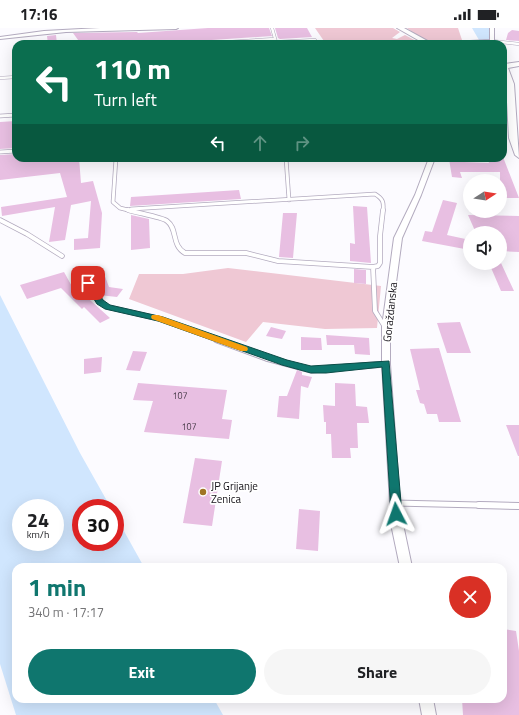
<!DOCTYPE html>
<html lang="en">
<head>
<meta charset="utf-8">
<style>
  body { margin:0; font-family:"Titillium Web",sans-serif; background:#f6f6f6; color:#202124; height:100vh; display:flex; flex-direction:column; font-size:15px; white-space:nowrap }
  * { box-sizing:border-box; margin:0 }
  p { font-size:13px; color:#757577 }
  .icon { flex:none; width:22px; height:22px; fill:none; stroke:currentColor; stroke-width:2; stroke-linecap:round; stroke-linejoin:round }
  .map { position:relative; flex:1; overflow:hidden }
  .drawer { position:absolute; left:12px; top:535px; width:495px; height:140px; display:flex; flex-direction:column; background:#fff; border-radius:12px; box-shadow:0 4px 16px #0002 }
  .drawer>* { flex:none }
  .guide { position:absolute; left:12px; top:12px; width:495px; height:122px; border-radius:12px; box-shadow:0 4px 16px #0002; background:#0b6e4f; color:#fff; overflow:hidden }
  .needle { width:26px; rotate:78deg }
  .controls { position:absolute; left:463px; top:146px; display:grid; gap:8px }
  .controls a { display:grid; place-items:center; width:44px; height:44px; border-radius:50%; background:#fff; box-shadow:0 4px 16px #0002; font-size:20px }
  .speed { position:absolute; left:12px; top:471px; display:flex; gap:8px; font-size:20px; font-weight:700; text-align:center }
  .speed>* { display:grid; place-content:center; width:52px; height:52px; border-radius:50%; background:#fff; box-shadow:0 4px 16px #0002; line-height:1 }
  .speed small { font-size:10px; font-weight:400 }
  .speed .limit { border:6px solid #d22; background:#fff; color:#111 }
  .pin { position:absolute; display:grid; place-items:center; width:34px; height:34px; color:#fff; margin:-17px; border-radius:8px; box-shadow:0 2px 6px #0006 }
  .me { position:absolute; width:44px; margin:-22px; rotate:356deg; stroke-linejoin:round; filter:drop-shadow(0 0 3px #0008) }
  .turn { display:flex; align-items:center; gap:14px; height:84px; padding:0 16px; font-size:18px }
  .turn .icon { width:52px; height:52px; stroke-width:2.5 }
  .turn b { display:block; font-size:28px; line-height:34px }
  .lanes { display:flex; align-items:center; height:38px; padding:0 16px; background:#0003; justify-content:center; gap:20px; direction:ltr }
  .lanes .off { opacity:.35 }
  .round { display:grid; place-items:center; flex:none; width:42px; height:42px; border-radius:21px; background:#f6f6f6 }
  .overview { display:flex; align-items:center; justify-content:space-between; height:68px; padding:0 16px }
  h1 { font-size:24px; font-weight:700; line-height:30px; color:#0f766e }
  .button { display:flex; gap:8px; margin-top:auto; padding:8px 16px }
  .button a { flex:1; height:46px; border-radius:24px; background:#0f766e; color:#fff; font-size:16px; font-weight:700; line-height:46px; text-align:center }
  .button a+a { background:#f6f6f6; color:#202124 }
  .status { display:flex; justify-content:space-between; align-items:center; height:28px; padding:0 20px; background:#fff; direction:ltr }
  .status svg { height:11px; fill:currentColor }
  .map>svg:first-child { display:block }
  .green { fill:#efc8d4 }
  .water { fill:#d0e6fe; fill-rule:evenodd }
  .building { fill:#e8bfe2 }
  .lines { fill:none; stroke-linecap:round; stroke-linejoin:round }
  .lane-far4-casing { stroke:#b3abbf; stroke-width:3.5 }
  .lane-far3-casing { stroke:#b3abbf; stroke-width:4.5 }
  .lane-far2-casing { stroke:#b3abbf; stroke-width:5.5 }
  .lane-far1-casing { stroke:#b3abbf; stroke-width:7 }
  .lane-casing { stroke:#b3abbf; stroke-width:8 }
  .street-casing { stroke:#b3abbf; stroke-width:2 }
  .secondary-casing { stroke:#b3abbf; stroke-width:2 }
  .lane-far4 { stroke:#fff; stroke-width:2.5 }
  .lane-far3 { stroke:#fff; stroke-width:3 }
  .lane-far2 { stroke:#fff; stroke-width:4 }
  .lane-far1 { stroke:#fff; stroke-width:5 }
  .lane { stroke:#fff; stroke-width:6 }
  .street { fill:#fff; fill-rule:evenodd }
  .secondary { fill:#fff; fill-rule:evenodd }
  .route { fill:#0f766e; stroke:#0a4d48 }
  .slow { fill:#f59e0b }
  .poi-dot { fill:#a07525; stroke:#fff; stroke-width:1.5 }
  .labels { text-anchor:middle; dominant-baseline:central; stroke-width:3.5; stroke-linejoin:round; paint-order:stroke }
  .number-label { font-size:9px; fill:#493c4a }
  .street-label { font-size:11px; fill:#141118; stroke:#fff }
  .poi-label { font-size:11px; fill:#141118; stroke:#fff; text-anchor:start }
</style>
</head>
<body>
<div class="status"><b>17:16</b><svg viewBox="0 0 49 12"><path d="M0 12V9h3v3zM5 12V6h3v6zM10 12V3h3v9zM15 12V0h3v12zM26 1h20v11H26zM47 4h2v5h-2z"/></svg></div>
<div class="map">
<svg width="519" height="687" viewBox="0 0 519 687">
  <rect width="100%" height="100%" fill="#fcfbff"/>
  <!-- green -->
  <path class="green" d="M315,0H393L400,4L392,10L397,11L405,7L422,16H326Z
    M407,0H458L462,12L459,16C436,16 425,14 407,0Z
    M228,240L381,258L377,300L325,301L263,294L246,314L129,271L139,246H183Z"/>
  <!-- water -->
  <path class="water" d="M472,0H489L490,13L479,12Z
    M0,267L80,425L111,480H81V514H115V487L144,539H16V671H214L223,687H16L0,636ZM21,480H55V514H21Z"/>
  <!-- building -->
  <path class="building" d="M208,0H269L272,8L197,13L194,16H169L167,12L81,16L73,5L137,4L138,5Z
    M275,0H307L312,9L280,11L278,10Z
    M512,2L519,3V13L506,12L508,5Z
    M56,7L57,16H48L47,8Z
    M16,93V120L0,121V94Z
    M16,126V130H79L81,155L93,153L102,185L100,220L74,222V211L88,210L91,173L71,177L65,212L49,214L55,179L2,188L1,179L67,169L60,145L0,152V127Z
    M503,129L519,170H505L500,158V144H460L462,150L452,149L449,131H463L464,134L489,135L487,130Z
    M239,162L241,171L130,178L131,169Z
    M443,172L457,175L447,207L470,212V222L422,213L425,203L432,204Z
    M353,178L367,179L371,235L350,233V215L355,216Z
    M283,185H297L293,230L279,229Z
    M131,187L149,191L150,220L131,222Z
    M468,187L519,188V224L500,223V205H476Z
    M489,235H501L514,263H501Z
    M354,241L366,242V256L354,255Z
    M64,244L74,262L85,258L90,265L81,264L110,290L100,295L84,279L82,281L61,260L27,271L20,257Z
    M104,246L109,259L123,261L117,269L99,267L92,255L95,254L92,248Z
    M460,294L471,325H447L437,295Z
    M271,299L286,303L282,311L266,308Z
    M326,307L369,310L370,327L355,326L354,317H327Z
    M301,309L321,310L322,322H301Z
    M439,320L461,394H439L437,386H427L424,376L420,375L416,362H420L410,321Z
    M133,323L147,324L140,343L126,342Z
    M102,329L101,344L84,346V331Z
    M297,342L302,344V347L312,349L308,360L301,358L299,391L277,389L279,368H287Z
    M138,355L227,362L222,391L232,392L229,411L144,404L153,373L133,372Z
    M335,355L355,356L356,378L367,379L369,395H357L358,420H350L351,430H332L331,406H326V394H324L323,377L335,378Z
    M506,397H519V428H518Z
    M195,430L222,433L212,498L183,495Z
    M299,481L320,483L318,523L296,521Z
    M503,601L516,603L519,623V687H463L462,671H503Z"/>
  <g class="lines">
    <defs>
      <path id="lane-far4" d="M272,0L276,14L315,12L318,16
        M492,13L519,16
        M197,16L275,11
        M0,50L16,49"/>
      <path id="lane-far3" d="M0,88L16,87
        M0,124L16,123
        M116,130L113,174L120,180L132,183
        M286,130L289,172
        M131,181L375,166C383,171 384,174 383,183"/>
      <path id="lane-far2" d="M128,182C137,185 162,189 167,193C178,201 171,217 185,225H246L278,233L373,239L375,283L385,299
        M0,192L27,206L62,228
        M373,239L378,238L380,235V208L383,182
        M82,246L100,274L108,279L160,291L220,313"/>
      <path id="lane-far1" d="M217,312L266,330L311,342L386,336
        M395,475L519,478"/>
      <path id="lane" d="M479,477L519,478"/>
      <path id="street" d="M100,0H178L176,1L66,4L0,11V9L44,3Z
        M490,0H494V14L462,16L470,13L490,12Z
        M429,130H435L421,167L402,210L390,299V336L400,475L403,496L412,539H400L391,496L390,475L382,336V299L394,210L415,167Z
        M419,671H433L436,687H422Z"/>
      <path id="secondary" d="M397,0H404L433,16H425Z
        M519,34V38L508,40L514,56L519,130L515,127L509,110L506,56L503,47V37L505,36Z"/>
    </defs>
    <!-- lane-far4 casing -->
    <use href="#lane-far4" class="lane-far4-casing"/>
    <!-- lane-far3 casing -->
    <use href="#lane-far3" class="lane-far3-casing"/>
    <!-- lane-far2 casing -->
    <use href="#lane-far2" class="lane-far2-casing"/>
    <!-- lane-far1 casing -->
    <use href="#lane-far1" class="lane-far1-casing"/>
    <!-- lane casing -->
    <use href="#lane" class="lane-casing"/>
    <!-- street casing -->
    <use href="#street" class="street-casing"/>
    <!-- secondary casing -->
    <use href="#secondary" class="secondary-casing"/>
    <!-- lane-far4 -->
    <use href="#lane-far4" class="lane-far4"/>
    <!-- lane-far3 -->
    <use href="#lane-far3" class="lane-far3"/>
    <!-- lane-far2 -->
    <use href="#lane-far2" class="lane-far2"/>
    <!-- lane-far1 -->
    <use href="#lane-far1" class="lane-far1"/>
    <!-- lane -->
    <use href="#lane" class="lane"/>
    <!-- street -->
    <use href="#street" class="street"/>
    <!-- secondary -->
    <use href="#secondary" class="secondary"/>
  </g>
  <!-- route -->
  <path class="route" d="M85,253H91L103,272L110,277L163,289L287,332L311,338L389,333L402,486L400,489L396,491L392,489L391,486L382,339L326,345H311L282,337L158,293L105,281L97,276L84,255Z"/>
  <!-- slow -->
  <path class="slow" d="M152,287H158L247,319L248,321L247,323H241L152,291L151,289Z"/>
  <!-- markers -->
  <circle class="poi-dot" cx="203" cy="464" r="4"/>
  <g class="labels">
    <!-- number labels -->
    <g class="number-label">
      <text x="180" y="367">107</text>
      <text x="189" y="398">107</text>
    </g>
    <!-- street labels -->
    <g class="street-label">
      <text transform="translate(390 284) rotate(-84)">Goraždanska</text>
    </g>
    <!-- poi labels -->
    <g class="poi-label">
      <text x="211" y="458">JP Grijanje<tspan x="211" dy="13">Zenica</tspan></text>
    </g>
  </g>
</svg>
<div class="controls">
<a><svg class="needle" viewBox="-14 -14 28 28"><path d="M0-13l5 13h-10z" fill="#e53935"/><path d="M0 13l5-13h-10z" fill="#757577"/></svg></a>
<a><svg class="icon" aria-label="sound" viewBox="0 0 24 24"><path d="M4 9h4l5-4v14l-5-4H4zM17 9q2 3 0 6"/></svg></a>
</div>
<div class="speed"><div>24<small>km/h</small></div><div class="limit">30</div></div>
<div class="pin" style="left:88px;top:255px;background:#d93025"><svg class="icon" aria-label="arrive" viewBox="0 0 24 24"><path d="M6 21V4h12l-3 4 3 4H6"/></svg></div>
<svg class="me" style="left:396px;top:486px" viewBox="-20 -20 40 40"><path d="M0-17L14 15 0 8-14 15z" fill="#0f766e" stroke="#fff" stroke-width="4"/></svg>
<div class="guide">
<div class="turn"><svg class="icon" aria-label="left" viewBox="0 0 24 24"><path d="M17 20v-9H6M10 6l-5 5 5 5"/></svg><div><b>110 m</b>Turn left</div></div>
<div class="lanes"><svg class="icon" aria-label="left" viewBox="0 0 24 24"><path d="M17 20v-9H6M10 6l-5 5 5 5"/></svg><svg class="icon off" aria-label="ahead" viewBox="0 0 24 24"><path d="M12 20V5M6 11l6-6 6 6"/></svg><svg class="icon off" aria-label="right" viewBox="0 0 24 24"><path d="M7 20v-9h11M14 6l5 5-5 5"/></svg></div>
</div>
<section class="drawer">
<div class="overview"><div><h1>1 min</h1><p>340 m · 17:17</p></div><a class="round" style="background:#d93025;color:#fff"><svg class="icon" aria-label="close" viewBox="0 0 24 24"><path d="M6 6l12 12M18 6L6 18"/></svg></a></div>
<div class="button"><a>Exit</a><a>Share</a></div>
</section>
</div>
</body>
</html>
